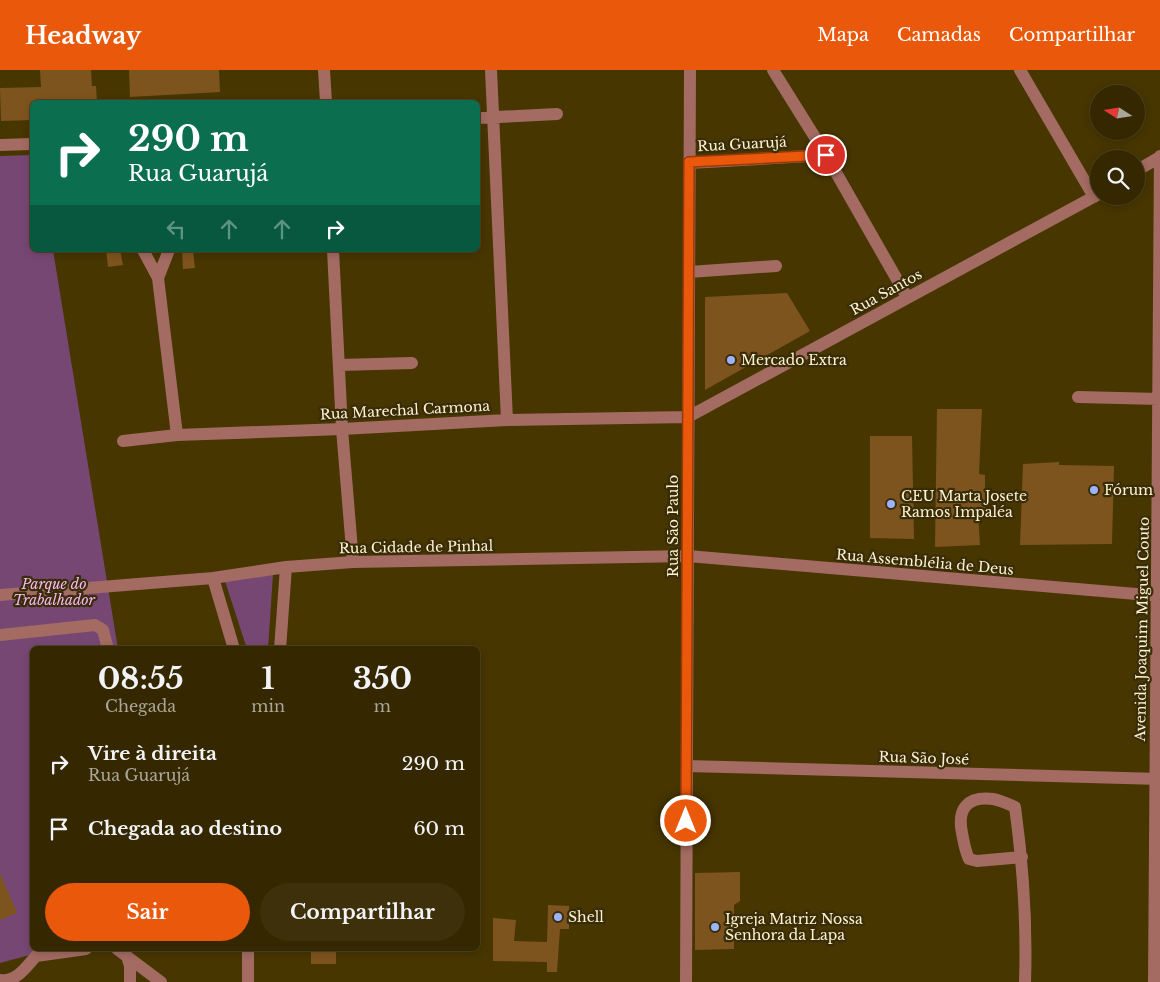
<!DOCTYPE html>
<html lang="pt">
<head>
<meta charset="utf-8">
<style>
  body { margin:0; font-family:"Libre Baskerville",serif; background:#3d300a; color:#f1f3f6; height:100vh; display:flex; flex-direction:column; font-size:19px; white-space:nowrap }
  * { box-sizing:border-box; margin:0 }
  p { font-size:16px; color:#aaa699 }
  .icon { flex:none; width:28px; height:28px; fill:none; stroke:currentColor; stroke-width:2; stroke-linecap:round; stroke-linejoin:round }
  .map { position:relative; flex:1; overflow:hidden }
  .sheet { position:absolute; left:30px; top:576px; width:450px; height:305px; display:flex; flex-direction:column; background:#352800; border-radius:8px; box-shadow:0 2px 8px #0003,0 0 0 1px #4f4422 }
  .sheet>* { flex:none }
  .hud { position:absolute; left:30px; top:30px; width:450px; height:152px; border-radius:8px; box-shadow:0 2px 8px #0003,0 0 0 1px #4f4422; background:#0b6e4f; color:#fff; overflow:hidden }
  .needle { width:32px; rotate:282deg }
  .controls { position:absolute; left:1090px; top:15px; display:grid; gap:10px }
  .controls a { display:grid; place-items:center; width:55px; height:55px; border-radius:50%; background:#352800; box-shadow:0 2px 8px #0003,0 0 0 1px #4f4422; font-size:25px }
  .pin { position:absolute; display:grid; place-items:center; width:42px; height:42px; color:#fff; margin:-21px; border:2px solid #fff; border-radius:50%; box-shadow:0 1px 5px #0007 }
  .me { position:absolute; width:55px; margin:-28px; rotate:0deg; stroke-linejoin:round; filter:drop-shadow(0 0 4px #0008) }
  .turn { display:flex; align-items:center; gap:18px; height:105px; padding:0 15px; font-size:22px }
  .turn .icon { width:65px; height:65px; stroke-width:2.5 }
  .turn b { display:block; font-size:35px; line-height:42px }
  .lanes { display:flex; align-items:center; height:48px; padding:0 15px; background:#0003; justify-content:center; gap:25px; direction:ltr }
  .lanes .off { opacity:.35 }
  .eta { display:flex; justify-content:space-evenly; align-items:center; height:85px; text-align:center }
  .eta b { font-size:30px; font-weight:700; line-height:35px }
  .button { display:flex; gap:10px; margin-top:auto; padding:10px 15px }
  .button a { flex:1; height:58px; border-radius:30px; background:#ea580c; color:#fff; font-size:20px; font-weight:700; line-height:58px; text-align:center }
  .button a+a { background:#3d300a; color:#f1f3f6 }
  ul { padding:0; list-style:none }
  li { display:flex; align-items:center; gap:15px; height:65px; padding:0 15px }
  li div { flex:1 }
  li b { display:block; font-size:19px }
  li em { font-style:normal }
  header { display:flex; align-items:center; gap:30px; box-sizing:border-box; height:70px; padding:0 25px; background:#ea580c; color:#fff }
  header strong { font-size:24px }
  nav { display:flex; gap:28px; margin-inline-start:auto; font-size:18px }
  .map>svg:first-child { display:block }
  .green { fill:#774773 }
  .building { fill:#7e541e }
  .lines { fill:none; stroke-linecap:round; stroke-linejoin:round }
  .minor { stroke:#a36b62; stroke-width:12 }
  .route-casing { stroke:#983908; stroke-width:12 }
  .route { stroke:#ea580c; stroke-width:9 }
  .poi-dot { fill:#9bb4fd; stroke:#392d09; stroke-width:2 }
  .labels { text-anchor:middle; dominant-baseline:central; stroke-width:4.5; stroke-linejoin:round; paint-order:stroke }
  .street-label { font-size:14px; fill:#fef2d1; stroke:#392d09 }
  .poi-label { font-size:14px; fill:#fef2d1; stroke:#392d09; text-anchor:start }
  .park-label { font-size:14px; font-style:italic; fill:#f7b6f1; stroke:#392d09 }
</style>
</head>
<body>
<header>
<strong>Headway</strong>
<nav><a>Mapa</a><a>Camadas</a><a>Compartilhar</a></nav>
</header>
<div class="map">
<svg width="1160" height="912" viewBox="0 0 1160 912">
  <rect width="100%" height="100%" fill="#473600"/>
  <!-- green -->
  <path class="green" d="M32,85V180H53L118,579H32V879H52L0,893V86Z
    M273,504L268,579H247L225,511Z"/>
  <!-- building -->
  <path class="building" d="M40,0H91L92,16H96L97,32H32V50L1,51L0,18L41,17Z
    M129,0H219L220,22L130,27Z
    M106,180H120L123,195L108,197Z
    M182,180H193L195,198L183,199Z
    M787,223L810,261L705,320V227Z
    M937,339H982L979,404L985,405V441H978L980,475L935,477Z
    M870,366H912L914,469L870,468Z
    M1059,392V395L1114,396L1112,474L1020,475L1023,394Z
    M740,802V831L734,835V879L695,880V803Z
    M0,803L17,843L0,850Z
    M548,835L569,836V859H560L557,902H547V892L493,891V848L516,850L514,871L547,872Z
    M311,879H336V894H311Z"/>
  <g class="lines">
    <!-- minor -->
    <path class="minor" d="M324,0L326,32
      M491,0L507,350
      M773,0L826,85L907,227
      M1020,0L1094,127
      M478,48L557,44
      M0,75L32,74
      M689,93L826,85
      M1136,101L1160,87
      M143,180L158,208L177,365
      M333,180L342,359L353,492
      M689,202L776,196
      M158,208L169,180
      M339,295L412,293
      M1078,327L1160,329
      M123,371L177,365L342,359L507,350L688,347L1099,124
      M213,508L234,579
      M0,525L213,508L286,497L353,492L688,486L1160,526
      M0,565L95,555L103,560L108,579
      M280,579L286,497
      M687,696L1160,709
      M1022,787L977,791L969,789C965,781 964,773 962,763C957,739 967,726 993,729C1000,730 1008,734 1015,737C1023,795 1027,853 1025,912
      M117,879L161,912
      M248,879V912
      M127,886L130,896V912
      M0,910C17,912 26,897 36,886L86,879
      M686,912L690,0
      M1154,912L1160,86"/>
  </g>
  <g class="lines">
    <defs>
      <path id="route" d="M686,751L689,92L826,85"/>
    </defs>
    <!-- route casing -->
    <use href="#route" class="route-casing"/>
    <!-- route -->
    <use href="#route" class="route"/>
  </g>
  <!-- markers -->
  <g class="poi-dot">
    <circle cx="731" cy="290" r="5"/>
    <circle cx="1094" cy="420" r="5"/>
    <circle cx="891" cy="434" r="5"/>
    <circle cx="558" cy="847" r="5"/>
    <circle cx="715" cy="857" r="5"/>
  </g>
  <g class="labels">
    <!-- street labels -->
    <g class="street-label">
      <text transform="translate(742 74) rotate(-3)">Rua Guarujá</text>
      <text transform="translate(886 222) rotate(-29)">Rua Santos</text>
      <text transform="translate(405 340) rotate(-3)">Rua Marechal Carmona</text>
      <text transform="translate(673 456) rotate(-90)">Rua São Paulo</text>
      <text transform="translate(416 477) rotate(-1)">Rua Cidade de Pinhal</text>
      <text transform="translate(925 492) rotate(5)">Rua Assemblélia de Deus</text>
      <text transform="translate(1142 559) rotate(-89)">Avenida Joaquim Miguel Couto</text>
      <text transform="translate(924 688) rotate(2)">Rua São José</text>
    </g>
    <!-- poi labels -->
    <g class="poi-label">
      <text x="741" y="290">Mercado Extra</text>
      <text x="1104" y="420">Fórum</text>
      <text x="901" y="426">CEU Marta Josete<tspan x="901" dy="16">Ramos Impaléa</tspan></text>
      <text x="568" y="847">Shell</text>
      <text x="725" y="849">Igreja Matriz Nossa<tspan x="725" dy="16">Senhora da Lapa</tspan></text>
    </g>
    <!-- park labels -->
    <g class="park-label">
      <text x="54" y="514">Parque do<tspan x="54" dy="16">Trabalhador</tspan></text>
    </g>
  </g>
</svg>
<div class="controls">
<a><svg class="needle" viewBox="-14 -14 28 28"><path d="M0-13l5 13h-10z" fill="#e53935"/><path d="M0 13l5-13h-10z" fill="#aaa699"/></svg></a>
<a><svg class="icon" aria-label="search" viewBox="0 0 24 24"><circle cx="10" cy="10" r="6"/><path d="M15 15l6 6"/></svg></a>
</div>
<div class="pin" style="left:826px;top:85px;background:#d93025"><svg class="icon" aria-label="arrive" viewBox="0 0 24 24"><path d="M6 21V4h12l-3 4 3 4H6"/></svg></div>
<svg class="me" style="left:686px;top:751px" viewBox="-20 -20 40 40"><circle r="17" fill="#ea580c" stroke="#fff" stroke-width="3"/><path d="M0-11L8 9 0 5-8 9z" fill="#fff"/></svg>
<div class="hud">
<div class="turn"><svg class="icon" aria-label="right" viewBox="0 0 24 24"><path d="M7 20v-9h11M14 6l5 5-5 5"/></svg><div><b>290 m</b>Rua Guarujá</div></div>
<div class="lanes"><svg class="icon off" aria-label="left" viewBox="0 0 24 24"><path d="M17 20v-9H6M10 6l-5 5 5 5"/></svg><svg class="icon off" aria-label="ahead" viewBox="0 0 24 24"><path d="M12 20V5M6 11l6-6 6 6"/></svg><svg class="icon off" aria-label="ahead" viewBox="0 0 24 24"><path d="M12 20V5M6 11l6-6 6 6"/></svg><svg class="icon" aria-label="right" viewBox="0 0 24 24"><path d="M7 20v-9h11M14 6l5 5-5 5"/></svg></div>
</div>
<section class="sheet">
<div class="eta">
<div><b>08:55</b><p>Chegada</p></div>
<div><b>1</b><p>min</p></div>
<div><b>350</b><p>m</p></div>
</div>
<ul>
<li><svg class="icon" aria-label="right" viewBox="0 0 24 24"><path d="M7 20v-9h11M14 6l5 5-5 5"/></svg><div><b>Vire à direita</b><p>Rua Guarujá</p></div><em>290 m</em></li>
<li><svg class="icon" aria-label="arrive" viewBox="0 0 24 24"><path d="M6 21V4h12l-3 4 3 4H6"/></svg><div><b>Chegada ao destino</b></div><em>60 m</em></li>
</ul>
<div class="button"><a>Sair</a><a>Compartilhar</a></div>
</section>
</div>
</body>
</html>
